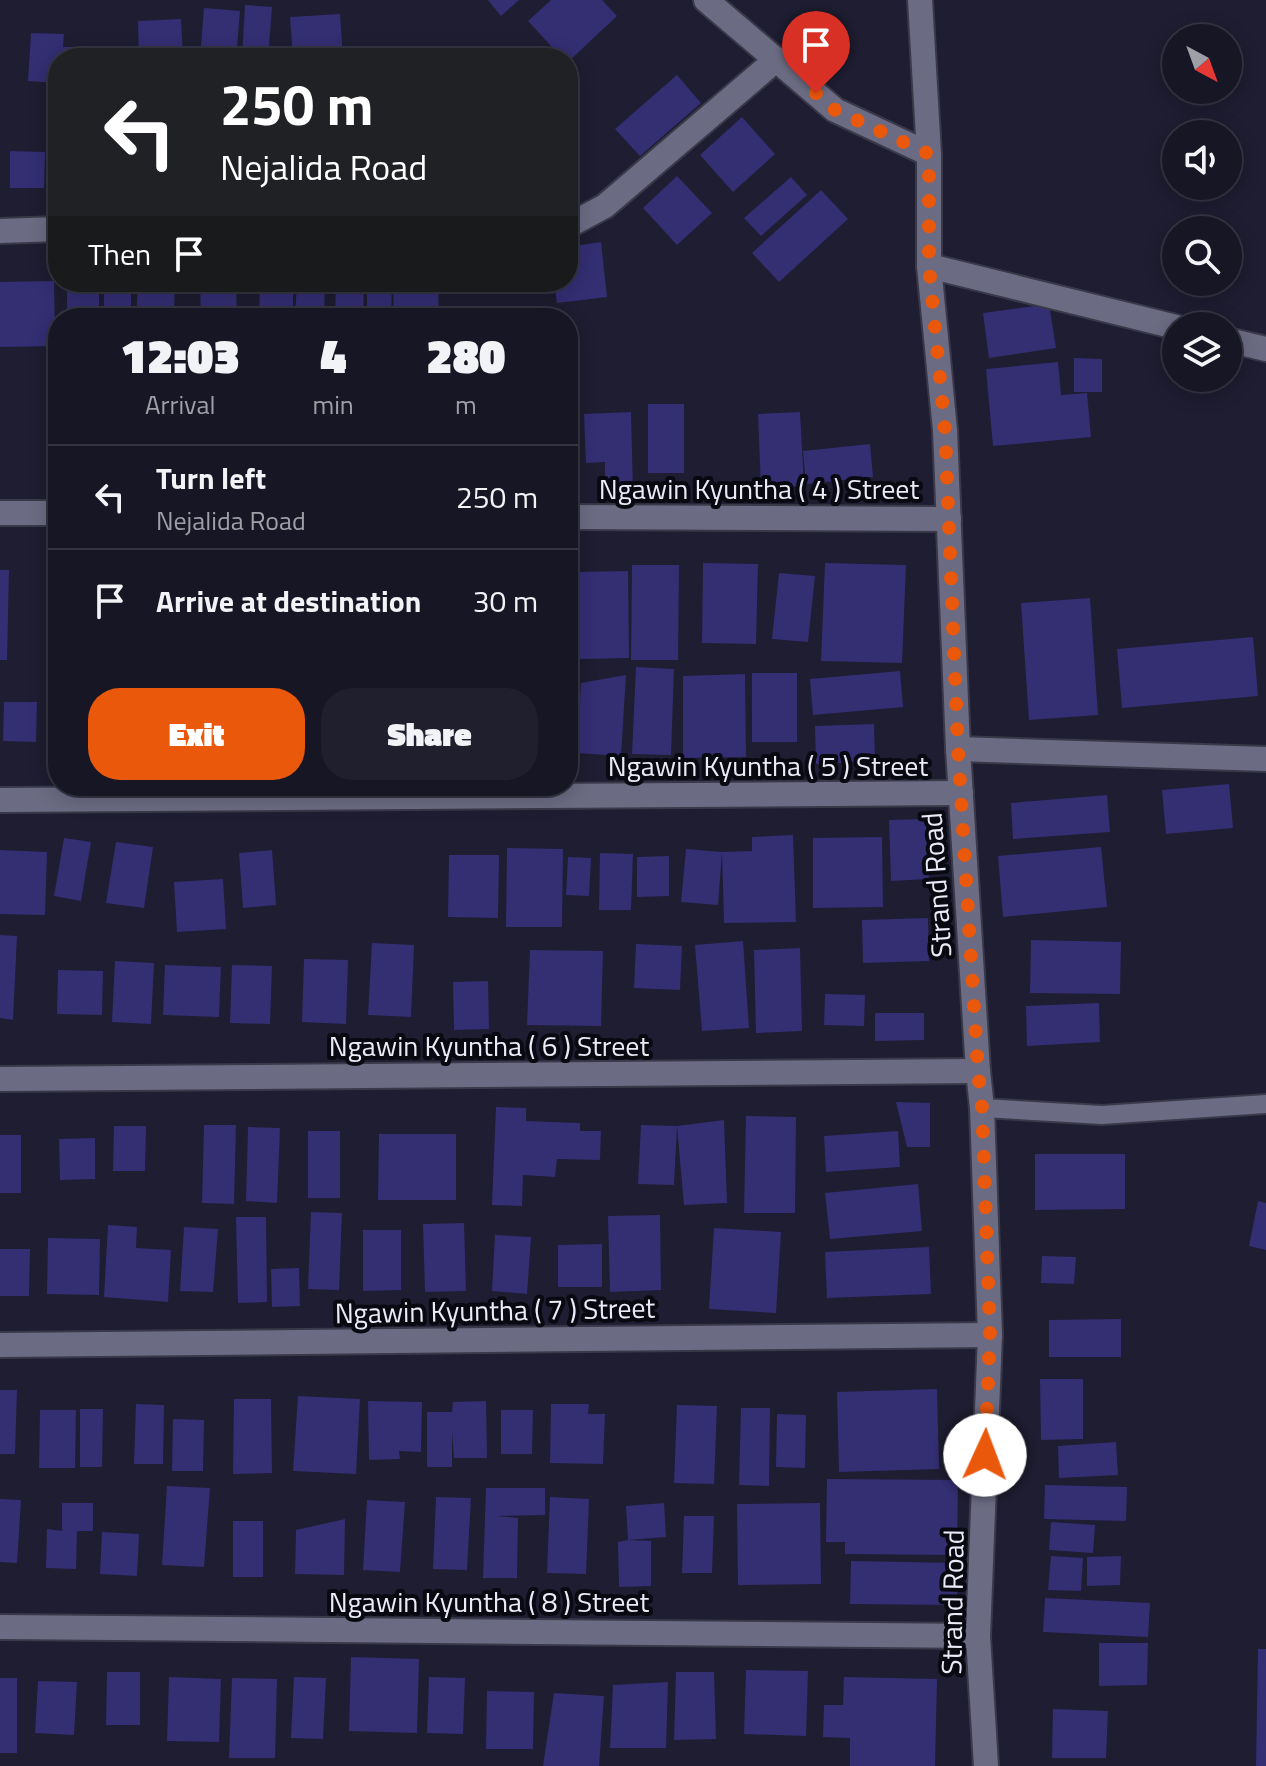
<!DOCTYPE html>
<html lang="en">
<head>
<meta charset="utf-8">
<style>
  body { margin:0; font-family:"Titillium Web",sans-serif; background:#1f1f2d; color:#f1f3f6; height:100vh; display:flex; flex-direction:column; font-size:30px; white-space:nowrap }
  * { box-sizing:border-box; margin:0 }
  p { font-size:26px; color:#9e9fa7 }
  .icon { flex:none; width:44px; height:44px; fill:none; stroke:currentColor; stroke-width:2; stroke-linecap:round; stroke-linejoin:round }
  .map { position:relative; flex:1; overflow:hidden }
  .drawer { position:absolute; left:48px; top:308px; width:530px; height:488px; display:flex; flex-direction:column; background:#161625; border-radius:32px; box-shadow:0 4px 20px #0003,0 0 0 2px #353542 }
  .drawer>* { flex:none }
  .hud { position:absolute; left:48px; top:48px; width:530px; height:244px; border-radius:32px; box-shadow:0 4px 20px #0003,0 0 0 2px #353542; background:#202124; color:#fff; overflow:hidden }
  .needle { width:52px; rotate:139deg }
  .fabs { position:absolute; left:1162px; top:24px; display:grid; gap:16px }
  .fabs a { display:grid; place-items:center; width:80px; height:80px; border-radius:50%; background:#161625; box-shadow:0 4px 20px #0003,0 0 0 2px #353542; font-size:40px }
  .pin { position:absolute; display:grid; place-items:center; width:68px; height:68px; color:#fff; margin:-82px -34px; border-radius:50% 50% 50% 0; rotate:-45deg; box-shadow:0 0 8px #0007 }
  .pin .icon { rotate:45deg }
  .me { position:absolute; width:88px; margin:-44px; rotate:2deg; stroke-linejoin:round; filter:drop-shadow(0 0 6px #0008) }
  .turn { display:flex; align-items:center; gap:28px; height:168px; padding:0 40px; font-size:36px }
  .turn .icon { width:104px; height:104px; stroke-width:2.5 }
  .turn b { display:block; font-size:56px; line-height:68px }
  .then { display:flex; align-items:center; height:76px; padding:0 40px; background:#0003; gap:16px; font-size:30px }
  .eta { display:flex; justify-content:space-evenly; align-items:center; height:136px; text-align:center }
  .eta b { font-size:48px; font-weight:800; line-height:56px }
  .button { display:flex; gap:16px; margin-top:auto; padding:16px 40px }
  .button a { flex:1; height:92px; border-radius:32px; background:#ea580c; color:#fff; font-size:32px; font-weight:800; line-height:92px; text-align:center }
  .button a+a { background:#1f1f2d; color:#f1f3f6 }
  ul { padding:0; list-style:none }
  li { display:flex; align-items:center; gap:24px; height:104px; padding:0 40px; border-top:2px solid #353542 }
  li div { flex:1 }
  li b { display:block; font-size:30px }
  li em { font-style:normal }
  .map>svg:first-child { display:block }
  .building { fill:#342e73 }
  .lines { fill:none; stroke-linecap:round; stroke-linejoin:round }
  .service-casing { stroke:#3a3949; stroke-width:22 }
  .minor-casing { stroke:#3a3949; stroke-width:28 }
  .secondary-casing { stroke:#3a3949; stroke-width:28 }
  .service { stroke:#6b6b83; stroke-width:18 }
  .minor { stroke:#6b6b83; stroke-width:24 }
  .secondary { stroke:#6b6b83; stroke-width:24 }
  .route { stroke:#ea580c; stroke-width:14; stroke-dasharray:0 25.2 }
  .labels { text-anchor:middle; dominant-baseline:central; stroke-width:8; stroke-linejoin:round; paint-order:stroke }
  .street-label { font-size:28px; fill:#eaeaf8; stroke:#090911 }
</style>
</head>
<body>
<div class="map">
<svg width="1266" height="1766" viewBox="0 0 1266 1766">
  <rect width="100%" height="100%" fill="#1e1d31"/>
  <!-- building -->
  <path class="building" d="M488,0H519L501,16Z
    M551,0H602L617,16L568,62V58H562L528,21Z
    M245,5L272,7L268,58H242Z
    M204,8L240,11L236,58H200Z
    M340,14L343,58H293L290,17Z
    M181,19L183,58H139L138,21Z
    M31,33L64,34L63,47H76L75,58H58V83L28,81Z
    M677,75L701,103L640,156L615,129Z
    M742,117L775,154L733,192L700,155Z
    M10,151L45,152L44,188H10Z
    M677,176L712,213L677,245L643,208Z
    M791,177L807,195L761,236L744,218Z
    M821,190L848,219L779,282L752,253Z
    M601,242L607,297L557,303L554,282H568V247Z
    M54,281L55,346L0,347V282Z
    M104,282H131V318H104Z
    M138,282H175L174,309H197L196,318H136Z
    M200,282H236L237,318H201Z
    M260,282H293V318H259Z
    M297,282H325L324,318H295Z
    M336,282H364L363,318H335Z
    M367,282H392L391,318H367Z
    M438,284L439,318H394L393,286Z
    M67,292H99V318H67Z
    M1049,304L1056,348L989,358L983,313Z
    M1074,358L1102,359V392H1074Z
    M1058,362L1061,395L1087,393L1091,437L993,446L986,369Z
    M648,404H684V473H648Z
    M631,412L633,492L605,493V462L586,463L584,414Z
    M800,412L804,486L761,489L758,414Z
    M568,417H578V473H568Z
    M870,444L873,477L806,484L803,451Z
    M703,563L758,564L756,644L702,643Z
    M825,563L906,565L902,663L821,661Z
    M632,565H679L678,660H631Z
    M0,570H9L7,660H0Z
    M628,571L629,658L578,659L577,572Z
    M779,573L815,576L808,642L772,639Z
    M1090,598L1098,715L1029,720L1021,603Z
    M1253,637L1258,696L1122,708L1117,649Z
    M636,667L674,669L671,755L632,754Z
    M900,671L903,707L813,715L810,679Z
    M752,673H797V742H752Z
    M745,674L746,757L683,758V676Z
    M626,675L621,756L577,753L581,683Z
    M4,702H37L36,742L3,741Z
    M874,724L875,761L816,764L815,726Z
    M1229,784L1233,828L1166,834L1162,790Z
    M1107,795L1110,832L1013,839L1011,803Z
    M926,819L929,879L891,881L889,820Z
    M793,835L796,922L724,923L722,852L752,851V837Z
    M882,837L883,907L813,908V838Z
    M64,838L91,842L81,901L54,896Z
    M116,842L153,847L144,908L106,903Z
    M1101,847L1107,907L1003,917L998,856Z
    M507,848L563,849L562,927H506Z
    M686,849L722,852L718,905L681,902Z
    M0,850L47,852L45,915L0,914Z
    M272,850L276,905L243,908L239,853Z
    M600,853L633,854L631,910H599Z
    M449,855H499L498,918L448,917Z
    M669,856V896L637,897V857Z
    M568,857L591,858L589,896L566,895Z
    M223,879L226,929L177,932L174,882Z
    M928,918L929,961L863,963L862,920Z
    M0,935L17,936L13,1020L0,1018Z
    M1031,940L1121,942L1120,994L1030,993Z
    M743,941L749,1028L702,1031L695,945Z
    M372,943L414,945L411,1017L368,1015Z
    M636,944L682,946L680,990L634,988Z
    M800,948L802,1031L756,1033L754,950Z
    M530,950L603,951L601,1026L527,1025Z
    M304,959L348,960L346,1024L302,1022Z
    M115,961L154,963L151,1024L112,1022Z
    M165,965L221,967L219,1017L163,1015Z
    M232,965L272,966L270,1024L230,1023Z
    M58,970L103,971L102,1015L57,1014Z
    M488,981L489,1029L454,1030L453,982Z
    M825,994L865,995L864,1026L824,1025Z
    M1099,1003L1100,1042L1027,1046L1026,1006Z
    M875,1013H924V1040L875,1041Z
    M896,1102L930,1103V1147H907Z
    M496,1107L526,1108V1121L580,1123V1131H601L600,1160L557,1159L555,1177L523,1175L522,1206L492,1205Z
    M746,1116L796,1117L795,1213H744Z
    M724,1120L727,1203L684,1205L677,1126Z
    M204,1125H236L234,1204L202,1203Z
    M641,1125L677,1126L674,1185L638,1184Z
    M114,1126H146L145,1171H113Z
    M248,1127L280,1128L277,1203L246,1201Z
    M308,1131H340V1198H308Z
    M898,1131L900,1167L826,1172L824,1136Z
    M379,1134H456V1200H378Z
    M0,1135H21V1193H0Z
    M95,1138V1179L60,1180L59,1139Z
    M1035,1154H1125V1209L1035,1210Z
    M918,1184L922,1231L830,1239L825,1193Z
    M1258,1201L1266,1203V1250L1249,1246Z
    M311,1212L342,1213L339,1290L308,1289Z
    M660,1215L661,1290L610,1292L608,1216Z
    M236,1217H266L267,1302L238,1303Z
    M464,1223L466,1291L425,1292L423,1224Z
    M108,1225L137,1227L136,1248L171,1250L168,1302L104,1297Z
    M184,1227L218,1229L213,1292L180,1291Z
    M714,1228L781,1232L776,1313L709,1309Z
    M363,1230H401V1290L363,1291Z
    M495,1235L531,1237L527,1294L492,1291Z
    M48,1238L100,1239L99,1295L47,1294Z
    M602,1244V1287H558V1245Z
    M929,1247L931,1294L827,1298L825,1252Z
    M0,1249H30L29,1296H0Z
    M1042,1256L1076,1257L1074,1284L1041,1283Z
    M299,1268L300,1306L272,1307L271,1269Z
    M1121,1319V1357H1049V1320Z
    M1040,1379H1083V1439L1041,1440Z
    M937,1389L939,1469L839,1472L837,1392Z
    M0,1390H17L15,1454H0Z
    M298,1396L360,1399L356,1474L293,1471Z
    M234,1399H271L272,1473L233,1474Z
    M368,1401L422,1402L421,1452L399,1451L400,1459L369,1460Z
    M486,1401L487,1458H454L452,1431V1467H427V1412H452L453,1402Z
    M136,1404L164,1405L163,1464H134Z
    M551,1404H589L588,1414H605L603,1464L550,1463Z
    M677,1405L717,1406L714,1484L674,1483Z
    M741,1408H770L769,1486L739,1485Z
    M80,1409H103L102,1467H80Z
    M40,1410H76L75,1468H39Z
    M501,1410H533L532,1454H501Z
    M777,1414L806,1415L805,1468L776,1467Z
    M173,1419L204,1420L203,1471H172Z
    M1116,1442L1118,1475L1059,1478L1058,1446Z
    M827,1479L958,1480L957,1555L845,1554V1542H826Z
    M1045,1485L1127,1487L1126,1521L1044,1519Z
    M167,1486L210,1488L204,1567L162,1565Z
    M486,1488H545V1515L496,1516L518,1518L517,1578H483Z
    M436,1497L471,1498L467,1570L433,1569Z
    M550,1497L589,1499L586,1574L547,1573Z
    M0,1499L21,1500L17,1563L0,1562Z
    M367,1500L405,1502L400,1572L363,1570Z
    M62,1503H93V1531H77L76,1569L46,1568L47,1529L62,1531Z
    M664,1503L666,1537L628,1540L626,1506Z
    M820,1503L821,1584L738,1585L737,1504Z
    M684,1516H714L712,1573H682Z
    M345,1519L344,1575L295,1574L296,1530Z
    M233,1521H263V1577H233Z
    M1051,1522L1095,1525L1093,1553L1049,1550Z
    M102,1532L139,1534L137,1576L100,1574Z
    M628,1540L651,1541V1586L619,1587L618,1542Z
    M1051,1556L1083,1558L1081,1591L1048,1590Z
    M1121,1556L1120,1585L1087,1586V1557Z
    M851,1561L958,1563L957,1605L850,1604Z
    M1045,1598L1150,1603L1148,1637L1043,1632Z
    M1099,1643H1148L1147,1685L1099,1686Z
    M1258,1649H1266V1766H1256Z
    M351,1657L419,1659L417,1733L349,1731Z
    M746,1670L808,1671L806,1736L744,1734Z
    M107,1672H140V1725H106Z
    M676,1672H714L716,1739L674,1740Z
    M169,1677L221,1679L219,1742L167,1741Z
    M294,1677L326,1678L323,1739L291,1738Z
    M429,1677L465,1678L463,1734L427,1733Z
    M844,1677L937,1679L935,1766H850V1738L823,1737L824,1705H843Z
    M0,1678H17V1753H0Z
    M232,1678L277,1679L275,1758H229Z
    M38,1681L77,1682L74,1735L35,1733Z
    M668,1682L666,1748H610L613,1685Z
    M487,1691L534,1692L533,1749H486Z
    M554,1693L604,1696L599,1766H543Z
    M1053,1709L1108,1711L1106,1758H1052Z"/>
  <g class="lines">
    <defs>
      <path id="service" d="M982,1108L1102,1115L1266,1104"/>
      <path id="minor" d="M568,226L605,206L777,59
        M0,231L58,229
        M929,266L1176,327
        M1228,340L1266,349
        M0,513H58
        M568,517L949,519
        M958,749L1266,759
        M0,800L961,793
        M0,1079L978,1071
        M0,1345L990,1335
        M0,1627L978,1636"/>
      <path id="secondary" d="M706,0L835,110L929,154
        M920,0L929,154V266L945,430L958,749L978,1071L982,1108L990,1335L978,1636L986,1766"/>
    </defs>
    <!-- service casing -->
    <use href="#service" class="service-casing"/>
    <!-- minor casing -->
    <use href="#minor" class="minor-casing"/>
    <!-- secondary casing -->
    <use href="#secondary" class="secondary-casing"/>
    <!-- service -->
    <use href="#service" class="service"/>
    <!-- minor -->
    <use href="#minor" class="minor"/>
    <!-- secondary -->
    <use href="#secondary" class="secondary"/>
  </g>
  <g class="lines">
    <!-- route -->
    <path class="route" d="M816,93L835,110L929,154V266L945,430L958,749L978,1071L982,1108L990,1335L985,1455"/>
  </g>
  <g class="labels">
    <!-- street labels -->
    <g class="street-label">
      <text x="759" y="488">Ngawin Kyuntha ( 4 ) Street</text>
      <text x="768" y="765">Ngawin Kyuntha ( 5 ) Street</text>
      <text transform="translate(936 885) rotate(-94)">Strand Road</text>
      <text x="489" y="1045">Ngawin Kyuntha ( 6 ) Street</text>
      <text transform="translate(495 1310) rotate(-1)">Ngawin Kyuntha ( 7 ) Street</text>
      <text x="489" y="1601">Ngawin Kyuntha ( 8 ) Street</text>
      <text transform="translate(952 1602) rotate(-89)">Strand Road</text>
    </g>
  </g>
</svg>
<div class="fabs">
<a><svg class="needle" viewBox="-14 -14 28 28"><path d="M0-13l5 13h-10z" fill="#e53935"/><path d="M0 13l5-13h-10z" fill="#9e9fa7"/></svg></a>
<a><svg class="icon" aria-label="sound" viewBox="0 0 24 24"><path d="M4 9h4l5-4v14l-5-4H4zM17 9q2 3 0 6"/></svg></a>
<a><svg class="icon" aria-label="search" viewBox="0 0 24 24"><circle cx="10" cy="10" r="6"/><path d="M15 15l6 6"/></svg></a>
<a><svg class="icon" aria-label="layers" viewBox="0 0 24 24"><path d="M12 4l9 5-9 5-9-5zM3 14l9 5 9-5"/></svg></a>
</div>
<div class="pin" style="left:816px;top:93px;background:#d93025"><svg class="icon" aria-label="arrive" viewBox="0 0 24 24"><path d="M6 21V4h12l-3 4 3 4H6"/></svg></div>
<svg class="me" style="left:985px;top:1455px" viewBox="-20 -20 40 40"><circle r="19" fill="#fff"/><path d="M0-13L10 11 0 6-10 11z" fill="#ea580c"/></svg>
<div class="hud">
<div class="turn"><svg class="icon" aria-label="left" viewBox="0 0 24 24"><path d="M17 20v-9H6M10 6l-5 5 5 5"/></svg><div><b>250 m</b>Nejalida Road</div></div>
<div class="then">Then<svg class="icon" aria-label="arrive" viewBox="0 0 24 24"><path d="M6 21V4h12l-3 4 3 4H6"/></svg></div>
</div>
<section class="drawer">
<div class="eta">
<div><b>12:03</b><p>Arrival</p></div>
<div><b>4</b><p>min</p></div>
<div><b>280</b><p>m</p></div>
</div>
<ul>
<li><svg class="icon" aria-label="left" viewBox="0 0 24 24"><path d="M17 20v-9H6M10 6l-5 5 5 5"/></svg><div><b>Turn left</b><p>Nejalida Road</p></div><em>250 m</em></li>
<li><svg class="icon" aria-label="arrive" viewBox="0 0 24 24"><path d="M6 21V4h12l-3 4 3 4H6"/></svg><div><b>Arrive at destination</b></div><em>30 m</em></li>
</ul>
<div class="button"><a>Exit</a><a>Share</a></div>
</section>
</div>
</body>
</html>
